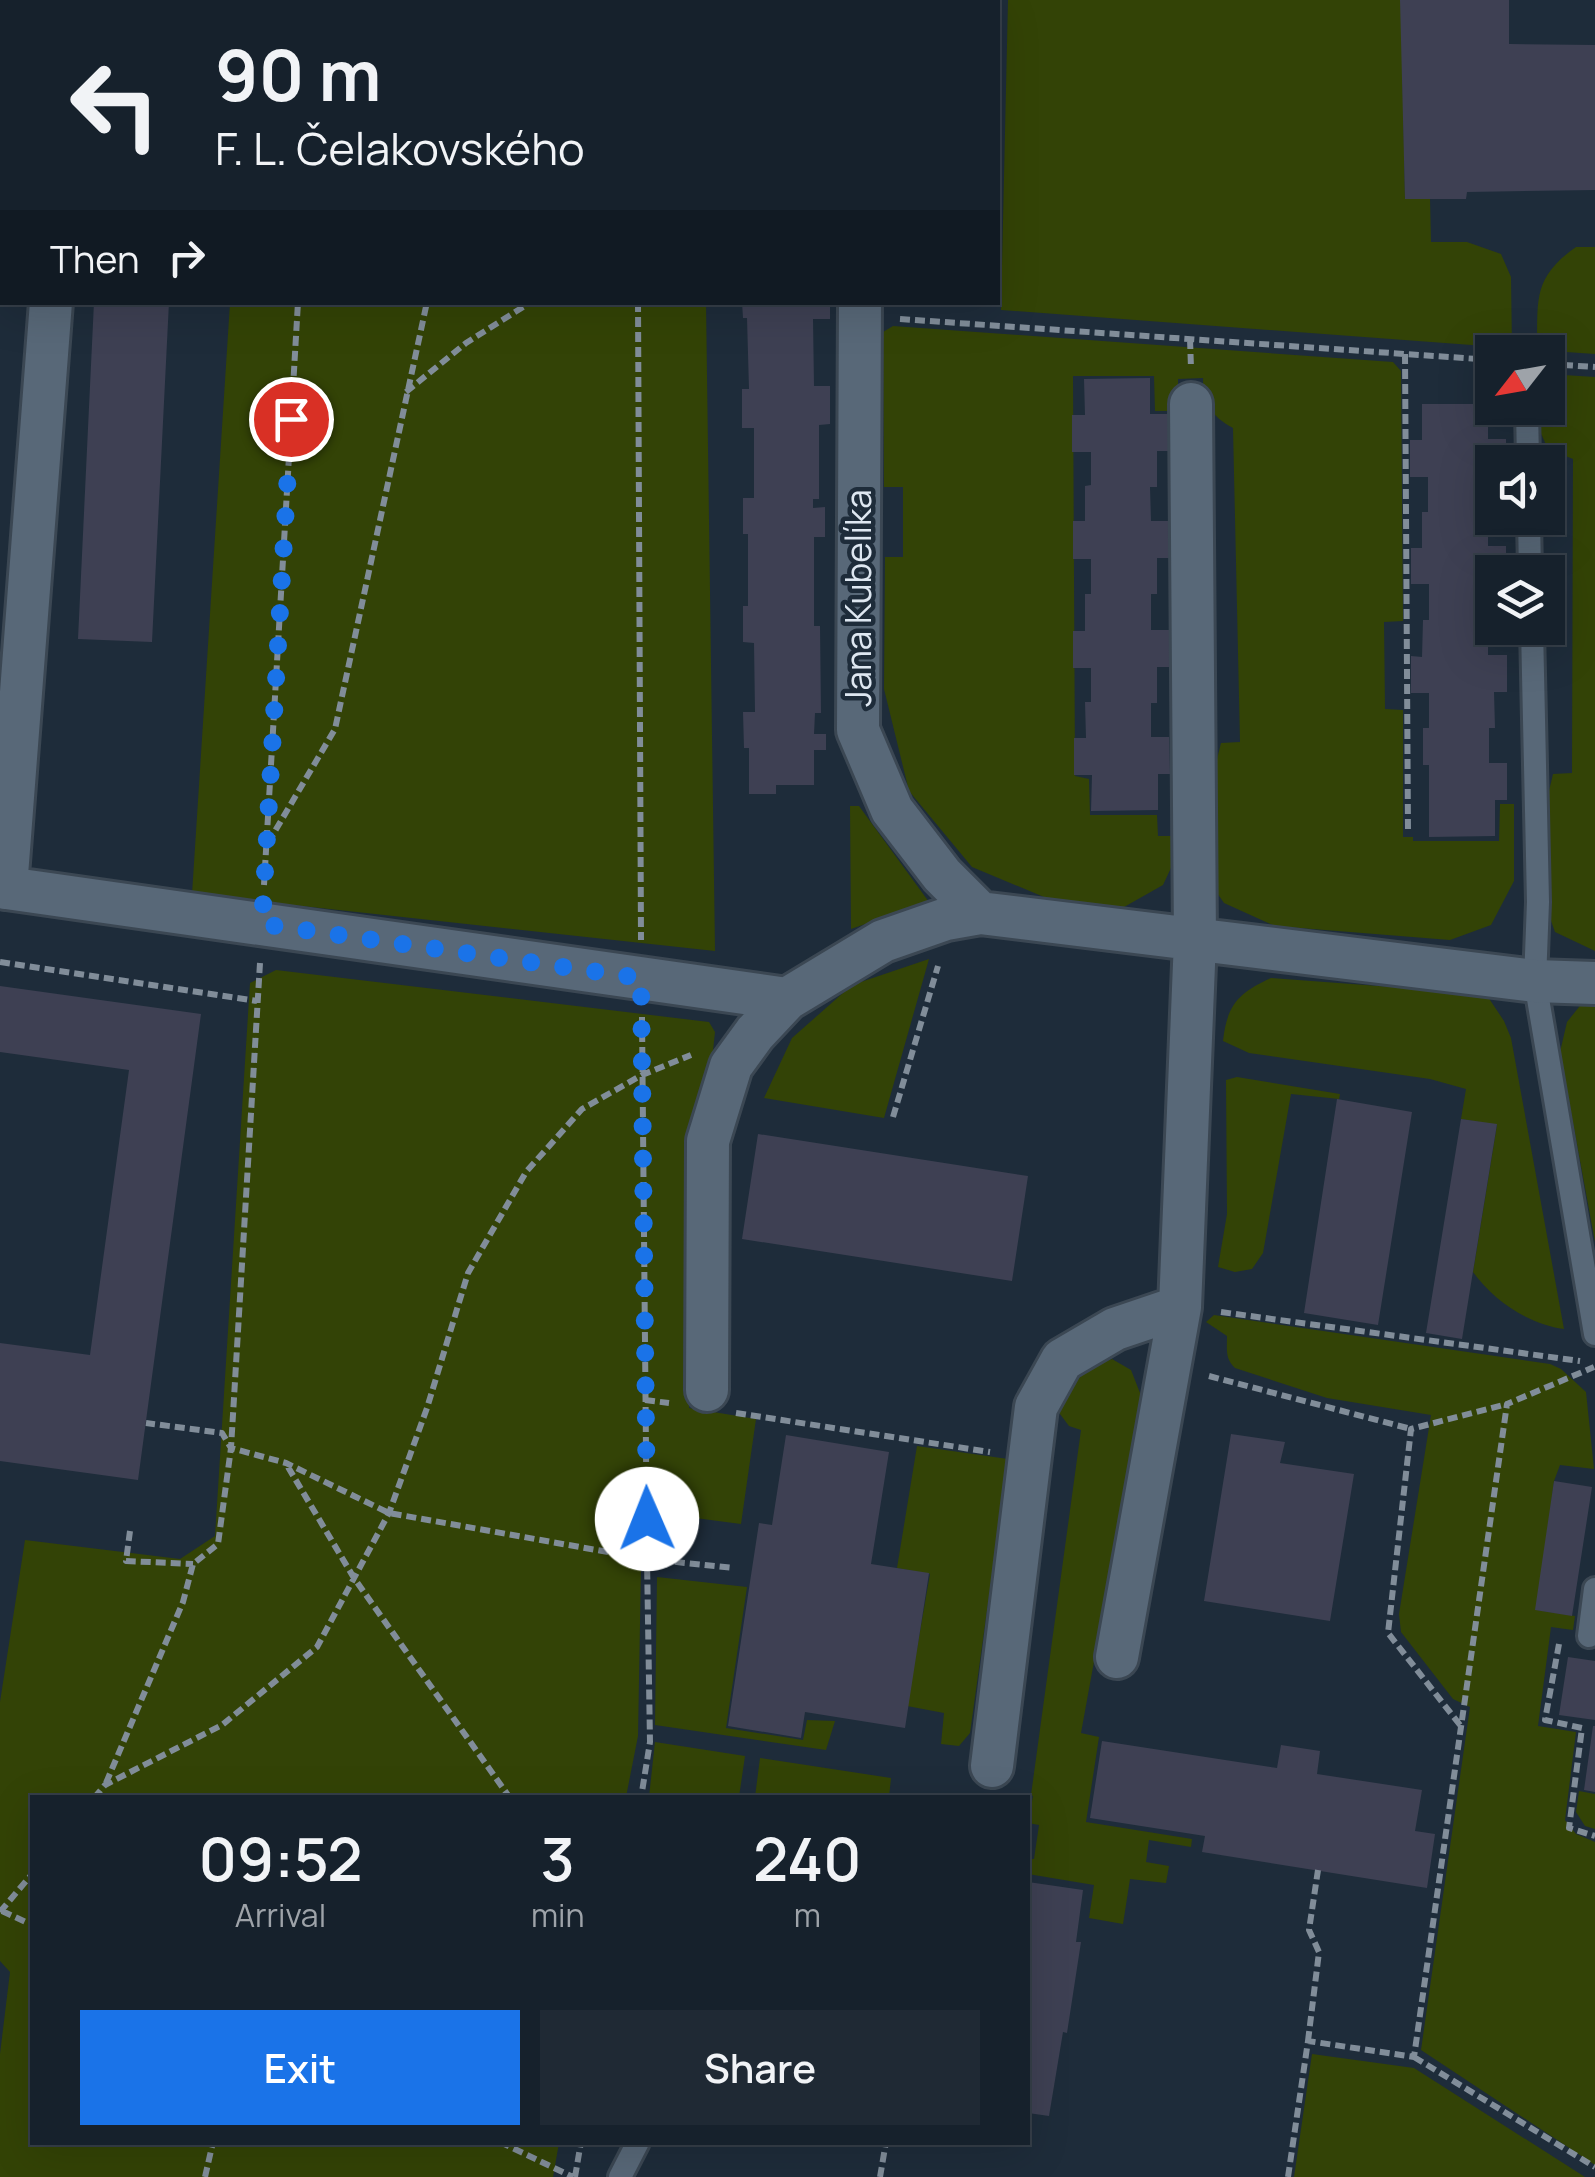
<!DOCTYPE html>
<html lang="en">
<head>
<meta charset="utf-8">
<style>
  body { margin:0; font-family:Manrope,sans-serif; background:#1f2934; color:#f1f3f6; height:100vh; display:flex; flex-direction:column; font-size:38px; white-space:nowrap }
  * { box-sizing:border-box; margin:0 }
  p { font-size:32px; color:#9ea3a9 }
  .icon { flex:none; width:55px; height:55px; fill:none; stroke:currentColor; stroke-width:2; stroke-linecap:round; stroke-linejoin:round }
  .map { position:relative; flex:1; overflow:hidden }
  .details { position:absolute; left:30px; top:1795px; width:1000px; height:350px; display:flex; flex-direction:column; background:#16212c; border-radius:0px; box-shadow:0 10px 40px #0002,0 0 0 2px #353e48 }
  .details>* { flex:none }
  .hud { position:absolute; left:0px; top:0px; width:1000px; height:305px; box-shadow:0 10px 40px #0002,0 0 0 2px #353e48; background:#16212c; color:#f1f3f6; overflow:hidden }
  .needle { width:65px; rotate:239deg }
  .controls { position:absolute; left:1475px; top:335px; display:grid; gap:20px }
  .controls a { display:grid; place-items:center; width:90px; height:90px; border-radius:0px; background:#16212c; box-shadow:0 10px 40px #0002,0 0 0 2px #353e48; font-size:50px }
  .pin { position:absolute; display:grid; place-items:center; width:85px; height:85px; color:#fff; margin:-42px; border:5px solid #fff; border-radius:50%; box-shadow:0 2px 10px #0007 }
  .me { position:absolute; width:110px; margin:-55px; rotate:359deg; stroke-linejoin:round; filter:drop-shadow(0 0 8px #0008) }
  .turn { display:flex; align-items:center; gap:35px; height:210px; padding:0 50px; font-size:45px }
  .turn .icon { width:130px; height:130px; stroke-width:2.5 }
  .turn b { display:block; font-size:70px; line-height:85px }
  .then { display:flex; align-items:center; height:95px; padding:0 50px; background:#0003; gap:20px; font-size:38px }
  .eta { display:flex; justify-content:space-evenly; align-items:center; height:170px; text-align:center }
  .eta b { font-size:60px; font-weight:600; line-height:70px }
  .action { display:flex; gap:20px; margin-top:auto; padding:20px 50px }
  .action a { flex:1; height:115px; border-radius:0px; background:#1a73e8; color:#fff; font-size:40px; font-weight:600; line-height:115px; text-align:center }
  .action a+a { background:#1f2934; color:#f1f3f6 }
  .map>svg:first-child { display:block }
  .green { fill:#334306 }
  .building { fill:#3e4053 }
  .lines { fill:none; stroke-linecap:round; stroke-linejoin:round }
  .service-casing { stroke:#3b4753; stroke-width:28 }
  .minor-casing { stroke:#3b4753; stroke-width:48 }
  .path { stroke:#818d99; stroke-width:6; stroke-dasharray:10 5; stroke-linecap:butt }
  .service { stroke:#586878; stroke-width:22 }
  .minor { stroke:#586878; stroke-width:42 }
  .route { stroke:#1a73e8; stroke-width:18; stroke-dasharray:0 32.4 }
  .labels { text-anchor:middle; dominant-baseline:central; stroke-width:9; stroke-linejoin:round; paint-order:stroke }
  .street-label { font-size:35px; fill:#dee7f1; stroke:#1e2c3a }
</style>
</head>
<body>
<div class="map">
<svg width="1595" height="2177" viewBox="0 0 1595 2177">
  <rect width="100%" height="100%" fill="#1e2c3a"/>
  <!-- green -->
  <path class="green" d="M250,0H743V2H250Z
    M1008,0H1401L1405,199L1430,198L1431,242H1467L1501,254L1511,277L1512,348L1001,310Z
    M1576,247H1595V354L1537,350C1538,300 1532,278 1576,247Z
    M230,303H706L715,951L192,894Z
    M893,326L1393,362L1401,371L1403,621L1384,622L1385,709L1403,710V837H1413V841H1499L1500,804H1514V881L1491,925L1450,940L1275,926L1224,903L1215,890L1204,811L1221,743L1240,742L1233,428C1211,416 1203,403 1203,378L1178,379V440L1173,411H1155L1154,376H1073L1075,776L1089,779L1090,815H1157L1158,836H1179L1177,855L1163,885L1117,911L1075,910L972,867L909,791L884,689L885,557H903V487H884L883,332Z
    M1548,374L1595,377V951L1555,932L1538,884L1539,833L1553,774L1572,773L1573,459L1548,449L1538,427L1537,408H1548Z
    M850,806H859L929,902L851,929Z
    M929,959L884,1118L764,1098L792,1038L852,985Z
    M276,970L709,1022L715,1032L712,1060L693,1123L689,1408L756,1419L741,1524L642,1511L638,1736L626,1797L32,1798V2142L559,2143L553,2177H0V2054L10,1972L0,1961V1702L25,1540L180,1559L215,1536L250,983Z
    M1271,978L1486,994L1504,1021L1511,1038L1564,1329C1528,1324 1494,1301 1473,1272L1497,1125L1461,1119L1466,1089L1430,1079L1249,1053L1223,1041C1227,1005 1238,993 1271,978Z
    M1583,1002L1595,1003V1242L1560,1052L1567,1022Z
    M1237,1077L1340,1094L1339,1099L1291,1094L1263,1253L1252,1269L1235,1272L1218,1267L1227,1214L1226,1080Z
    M1214,1315L1550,1364L1561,1369L1586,1392L1594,1469L1560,1465L1554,1481L1537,1610L1575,1616L1573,1630L1551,1627L1538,1726L1576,1732L1565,1820L1576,1834L1595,1842V2165L1421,2050L1470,1707L1453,1699L1401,1632L1399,1614L1431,1415L1327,1398L1235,1368C1225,1359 1227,1349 1227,1336L1206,1322Z
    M1112,1359L1131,1370L1142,1398L1081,1733L1099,1737L1086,1822L1192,1839L1191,1847L1149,1840L1146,1862L1169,1866L1166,1883L1130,1879L1123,1924L1089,1918L1094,1885L1028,1874V1859H1034L1039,1825L1028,1823L1033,1796L1031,1795L1081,1430L1069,1426L1057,1410C1068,1382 1085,1370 1112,1359Z
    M917,1446L1008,1459L970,1733L959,1746L941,1744L944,1713L907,1706L930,1574L897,1568Z
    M657,1577L747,1587L726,1728L803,1740L807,1720L835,1721L826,1750L655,1725Z
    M655,1742L745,1756L739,1797H649Z
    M760,1758L891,1778L889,1797H755Z
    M1579,1791L1595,1794V1829L1585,1826L1576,1812Z
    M1312,2054L1414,2068L1585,2177H1294Z"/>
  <!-- building -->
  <path class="building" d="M1400,0H1509V44L1595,45V190L1467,192L1466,199H1405Z
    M94,302H169L152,642L78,639Z
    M742,302L830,303V319H813L814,386H830V424L819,425V499H813V508L825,507V537H814V626H820L821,713H815L814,734H826V750H814V785H776V794H749V748H744L743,712H755L754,643L743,642V606H748V534H743V498H754V428H742V389H749L747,318H743Z
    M1150,378V414H1168V451H1157V487H1150L1151,521H1169V558H1157V594H1151V630H1169V667H1157V703H1151V737H1169L1170,774H1158V810L1091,811L1092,775H1074V738H1086L1085,702H1091V668H1073V631H1085V594H1091V559H1073V521H1085V486L1091,485V452H1072V415H1085L1084,379Z
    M1422,404H1488V439H1506V462H1492V513H1488V546H1506V572H1492V620H1488V655H1507V692H1494L1495,728H1489V763H1507V800H1495V836L1429,837V765H1423V728H1429V693H1411V656L1422,657L1423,620H1429V584H1411V548H1422V512H1428V477H1410V440H1422Z
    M0,986L201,1014L138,1480L0,1461V1343L90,1355L129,1070L0,1052Z
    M1337,1099L1412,1112L1378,1325L1304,1313Z
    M1461,1119L1497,1124L1462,1339L1426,1333Z
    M758,1134L1028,1176L1012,1281L742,1239Z
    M1231,1434L1285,1442L1280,1463L1354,1474L1330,1621L1204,1601Z
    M786,1435L889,1452L871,1564L929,1573L905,1728L805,1712L801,1738L728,1726L759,1523L772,1525Z
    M1554,1481L1592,1487L1572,1616L1535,1610Z
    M1568,1657L1595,1661V1720L1559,1715Z
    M1593,1726H1595V1792L1584,1790Z
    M1102,1741L1277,1768L1281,1745L1320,1751L1317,1774L1422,1790L1415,1831L1435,1834L1427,1888L1202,1852L1205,1836L1090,1818Z
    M1028,1882L1083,1890L1076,1942H1081L1067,2033L1063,2032L1049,2116L1028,2113Z"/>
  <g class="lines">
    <defs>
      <path id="service" d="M1527,408L1528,462
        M1529,518L1530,572
        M1532,628L1538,902L1535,981L1595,1334
        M1589,1636L1595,1589
        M620,2177L638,2142"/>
      <path id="minor" d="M861,2V0
        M860,302L858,730L892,810L942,875L980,913
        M0,887L787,999
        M6,888L51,302
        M707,1390L708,1141L731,1066L755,1033L787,999L883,941L946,919L980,913L1535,981L1595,983
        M1117,1657L1180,1307L1195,940L1191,404
        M992,1766L1036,1407L1062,1360L1115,1329L1180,1307"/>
    </defs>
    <!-- service casing -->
    <use href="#service" class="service-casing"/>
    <!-- minor casing -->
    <use href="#minor" class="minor-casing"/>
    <!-- path -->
    <path class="path" d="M638,0V2
      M333,2V0
      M494,2V0
      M0,161L2,162
      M638,302L641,940
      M900,319L1492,360
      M1190,339L1191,368
      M1405,354L1408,834
      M1548,364L1595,367
      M406,392L466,343L531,302
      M268,843L335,729L427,302
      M264,885L298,302
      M0,962L257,1001
      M260,963L231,1448L286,1463L389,1513L647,1559L650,1742L641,1798
      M642,1017L647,1559L734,1568
      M893,1117L938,966
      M1221,1312L1580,1361
      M1209,1376L1411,1429
      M645,1400L669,1403
      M736,1413L990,1452
      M288,1467L354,1578L510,1798
      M130,1531L126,1561L193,1564
      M1559,1644L1545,1720L1582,1728L1569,1828L1595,1836
      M1460,1725L1388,1633L1411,1429L1507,1404
      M106,1783L183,1602L193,1564L218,1544L231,1448L222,1433L146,1423
      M94,1798L105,1785L222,1725L317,1647L389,1513L427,1408L468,1273L526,1172L582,1109L642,1075L691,1055
      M2,1911L32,1925
      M0,1912L32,1874
      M1308,2041L1319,1952L1309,1930L1318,1870
      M1414,2057L1595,2167
      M500,2142L573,2177
      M205,2177L213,2142
      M575,2177L581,2142
      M880,2177L886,2142
      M1288,2177L1308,2041L1414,2057L1507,1404L1594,1367"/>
    <!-- service -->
    <use href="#service" class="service"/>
    <!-- minor -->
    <use href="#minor" class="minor"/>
  </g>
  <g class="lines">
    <!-- route -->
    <path class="route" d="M291,419L262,924L641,978L647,1519"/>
  </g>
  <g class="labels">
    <!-- street labels -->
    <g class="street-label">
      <text transform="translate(858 598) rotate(-90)">Jana Kubelíka</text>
    </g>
  </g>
</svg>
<div class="controls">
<a><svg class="needle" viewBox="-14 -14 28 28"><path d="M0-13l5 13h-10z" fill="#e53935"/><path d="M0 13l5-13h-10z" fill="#9ea3a9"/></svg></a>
<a><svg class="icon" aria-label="sound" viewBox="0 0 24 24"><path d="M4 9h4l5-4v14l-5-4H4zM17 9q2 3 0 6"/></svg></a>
<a><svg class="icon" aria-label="layers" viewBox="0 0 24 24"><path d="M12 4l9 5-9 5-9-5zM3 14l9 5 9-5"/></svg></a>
</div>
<div class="pin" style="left:291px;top:419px;background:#d93025"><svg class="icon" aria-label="arrive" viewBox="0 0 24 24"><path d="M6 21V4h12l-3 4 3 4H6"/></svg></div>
<svg class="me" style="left:647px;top:1519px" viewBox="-20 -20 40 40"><circle r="19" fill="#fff"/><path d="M0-13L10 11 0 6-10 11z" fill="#1a73e8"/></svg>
<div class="hud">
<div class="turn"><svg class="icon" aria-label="left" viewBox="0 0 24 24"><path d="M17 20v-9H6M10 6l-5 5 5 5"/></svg><div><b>90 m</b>F. L. Čelakovského</div></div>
<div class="then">Then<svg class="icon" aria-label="right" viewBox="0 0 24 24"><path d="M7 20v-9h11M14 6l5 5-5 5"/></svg></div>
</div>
<section class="details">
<div class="eta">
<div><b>09:52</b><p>Arrival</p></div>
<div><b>3</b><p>min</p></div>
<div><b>240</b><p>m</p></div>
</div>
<div class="action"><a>Exit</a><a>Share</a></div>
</section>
</div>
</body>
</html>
